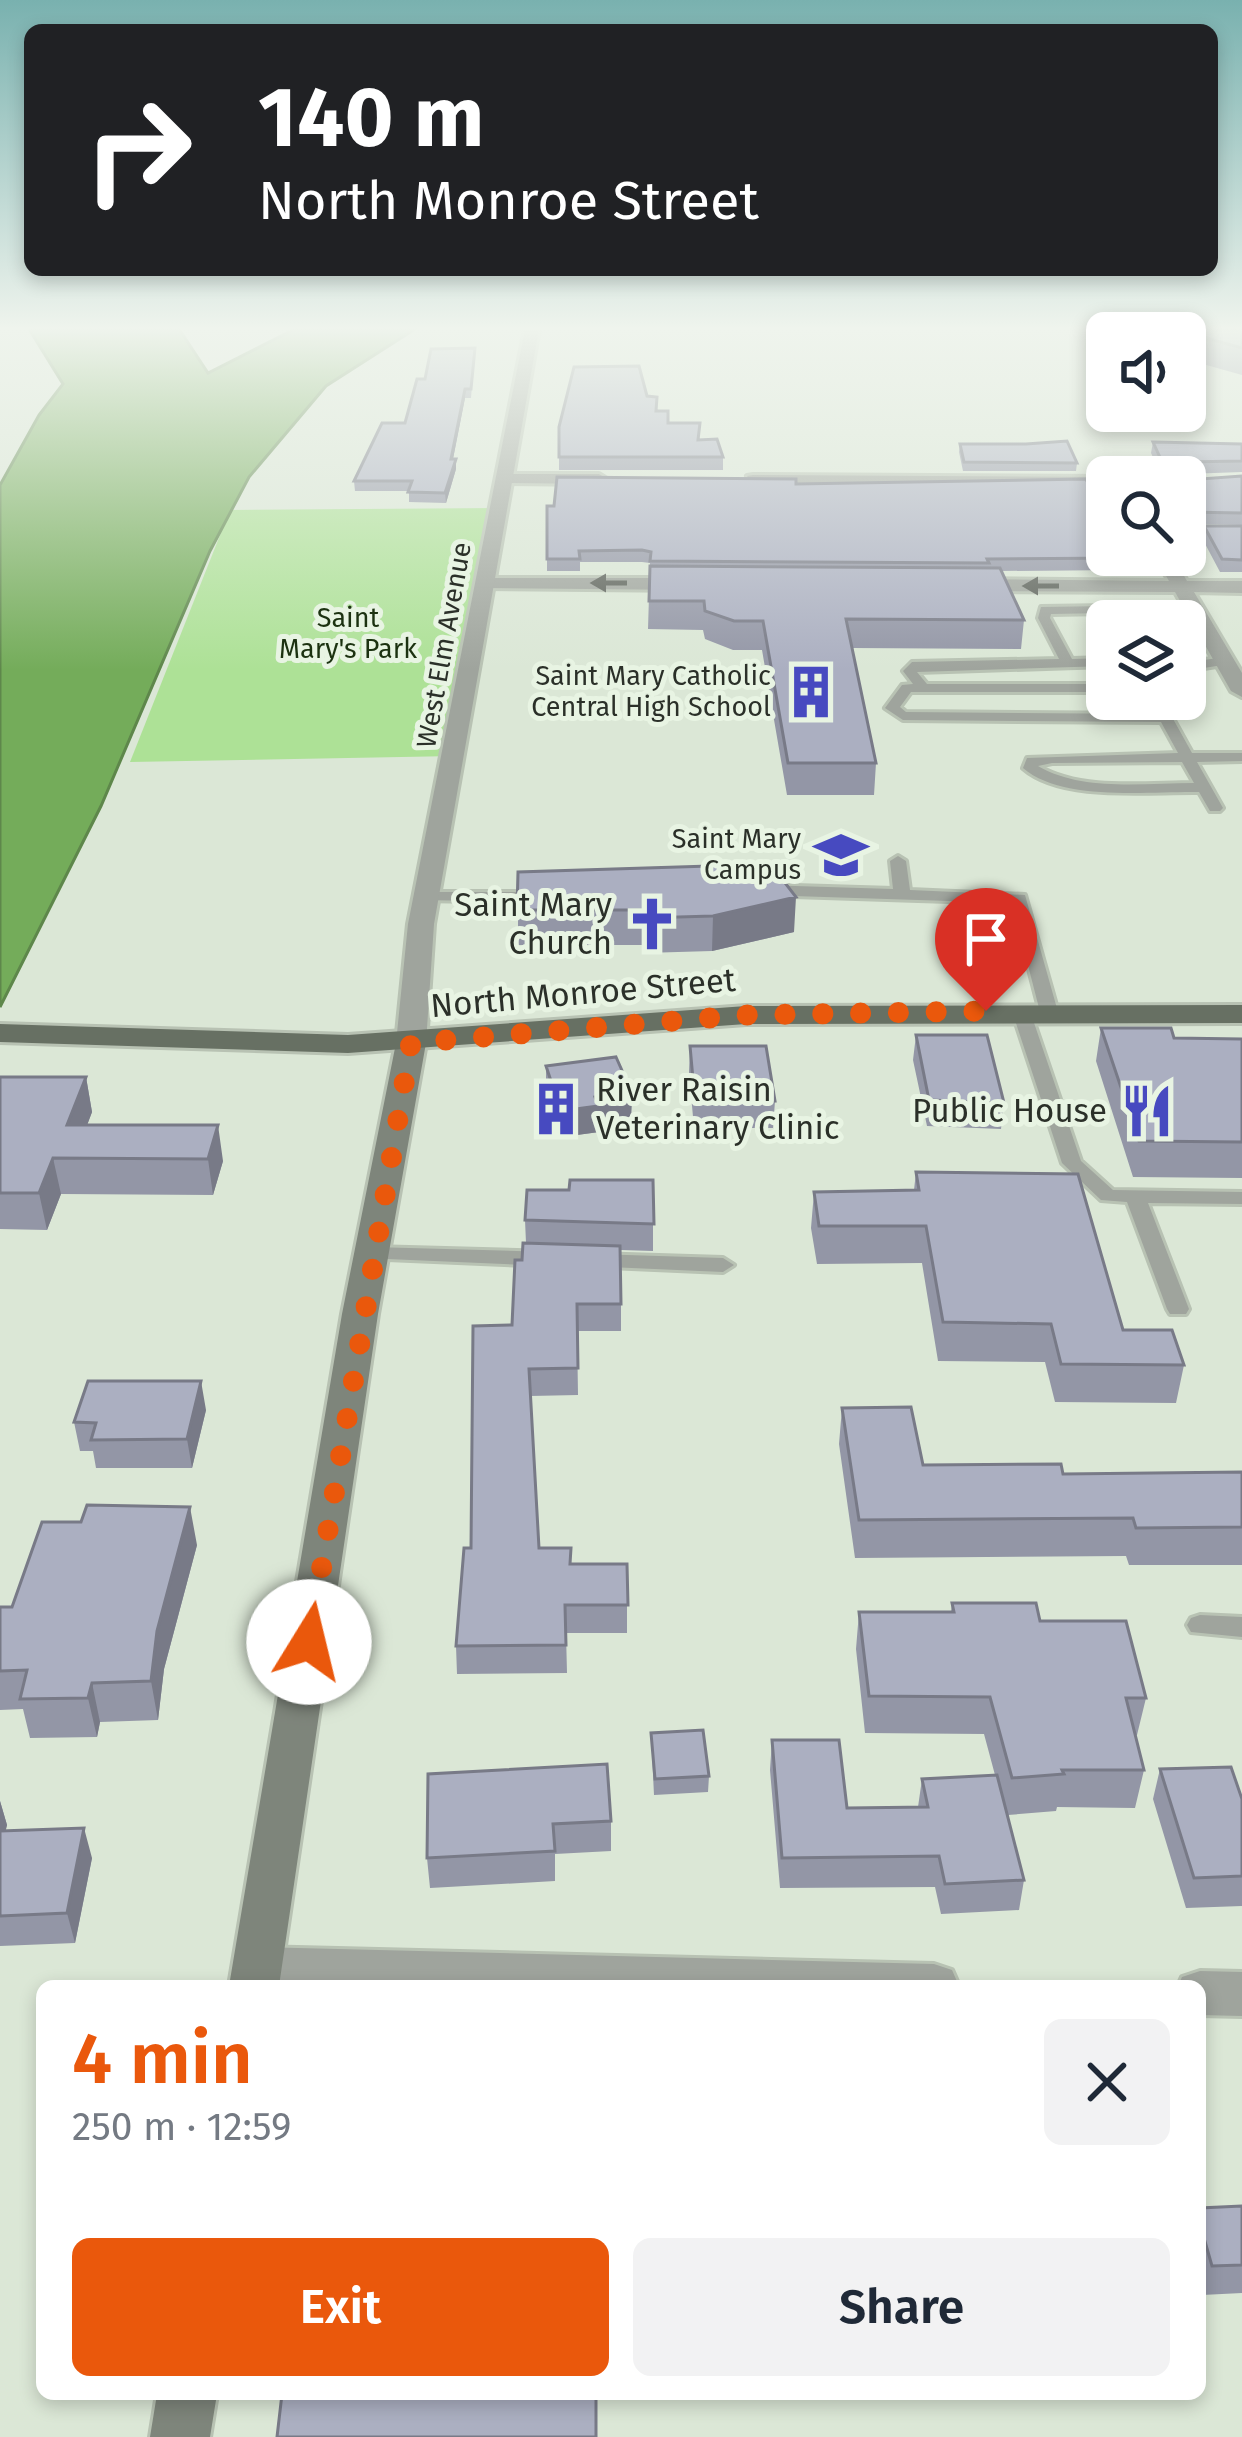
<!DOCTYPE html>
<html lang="en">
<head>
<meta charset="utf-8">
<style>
  body { margin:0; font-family:"Fira Sans",sans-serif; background:#f2f2f3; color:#1f2937; height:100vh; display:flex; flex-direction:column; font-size:45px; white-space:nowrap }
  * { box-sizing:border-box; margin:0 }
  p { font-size:39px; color:#747a83 }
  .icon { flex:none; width:66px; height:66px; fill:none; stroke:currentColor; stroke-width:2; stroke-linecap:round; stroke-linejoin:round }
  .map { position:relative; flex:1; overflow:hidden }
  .side { position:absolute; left:36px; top:1980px; width:1170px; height:420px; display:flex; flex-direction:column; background:#fff; border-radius:18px; box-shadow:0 6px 18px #0003 }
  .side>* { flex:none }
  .banner { position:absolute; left:24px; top:24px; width:1194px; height:252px; border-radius:18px; box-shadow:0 6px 18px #0003; background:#202124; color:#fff; overflow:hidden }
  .fabs { position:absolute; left:1086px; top:312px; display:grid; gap:24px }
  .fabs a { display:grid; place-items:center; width:120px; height:120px; border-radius:18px; background:#fff; box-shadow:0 6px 18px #0003; font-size:60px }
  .pin { position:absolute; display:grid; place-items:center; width:102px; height:102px; color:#fff; margin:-123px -51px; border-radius:50% 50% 50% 0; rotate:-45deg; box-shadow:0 0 12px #0007 }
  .pin .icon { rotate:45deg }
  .me { position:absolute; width:132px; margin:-66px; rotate:9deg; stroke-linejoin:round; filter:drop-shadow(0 0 9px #0008) }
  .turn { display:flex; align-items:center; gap:42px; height:252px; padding:0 36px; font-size:54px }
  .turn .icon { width:156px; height:156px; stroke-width:2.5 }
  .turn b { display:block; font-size:84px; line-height:102px }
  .round { display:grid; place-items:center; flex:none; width:126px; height:126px; border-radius:18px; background:#f2f2f3 }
  .summary { display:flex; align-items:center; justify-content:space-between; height:204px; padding:0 36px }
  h1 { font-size:72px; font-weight:600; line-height:90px; color:#ea580c }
  .cta { display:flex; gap:24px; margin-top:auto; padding:24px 36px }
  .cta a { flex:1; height:138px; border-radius:18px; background:#ea580c; color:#fff; font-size:48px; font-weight:600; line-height:138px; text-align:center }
  .cta a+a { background:#f2f2f3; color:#1f2937 }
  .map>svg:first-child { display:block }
  .green { fill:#ade196 }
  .water { fill:#74ac5a; stroke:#5e874b; stroke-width:3 }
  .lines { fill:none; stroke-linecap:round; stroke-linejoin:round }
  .service-casing { stroke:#b8c2b3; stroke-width:6 }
  .minor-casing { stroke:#b8c2b3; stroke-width:6 }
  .tertiary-casing { stroke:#b8c2b3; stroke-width:6 }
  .secondary-casing { stroke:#b8c2b3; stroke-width:6 }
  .primary-casing { stroke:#b8c2b3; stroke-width:6 }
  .service { fill:#9fa49d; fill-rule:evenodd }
  .minor { fill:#9fa49d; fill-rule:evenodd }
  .tertiary { fill:#9fa49d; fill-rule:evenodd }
  .secondary { fill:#7e857b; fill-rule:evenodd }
  .primary { fill:#677063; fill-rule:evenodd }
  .wall { fill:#9396a6 }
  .shaded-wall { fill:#787a87 }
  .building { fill:#abafc1; stroke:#787a87; stroke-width:3 }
  .oneway { fill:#595e57 }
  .route { stroke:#ea580c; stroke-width:21; stroke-dasharray:0 37.8 }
  .labels { text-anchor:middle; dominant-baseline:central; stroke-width:10; stroke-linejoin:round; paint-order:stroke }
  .far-park-label { font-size:27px; fill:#1c3211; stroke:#e8f4e3 }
  .far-street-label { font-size:27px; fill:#2b3029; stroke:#e8f4e3 }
  .far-poi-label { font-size:27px; fill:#2b3029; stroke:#e8f4e3; text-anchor:end }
  .poi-label { font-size:33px; fill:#2b3029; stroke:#e8f4e3; text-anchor:end }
  .street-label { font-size:33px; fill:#2b3029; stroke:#e8f4e3 }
</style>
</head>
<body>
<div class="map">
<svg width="1242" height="2437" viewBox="0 0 1242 2437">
  <rect width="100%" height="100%" fill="#dbe7d6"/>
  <!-- green -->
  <path class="green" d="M499,508L455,756L130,762L230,510Z"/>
  <!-- water -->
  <path class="water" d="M29,329H179L208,373L295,329H415L326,386L249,477L210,551L101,806L0,1007V485L39,415L63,384Z"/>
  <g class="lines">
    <defs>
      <path id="service" d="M1185,528H1242V534H1185Z
        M1109,606V612L1105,613L1051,614L1050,618L1072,659L1107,658V666L917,672L927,684H1107V692H911L900,707L906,712L1156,714L1148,699H1162L1192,753H1242V761L1197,762L1223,808L1220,811H1210L1199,792C1149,791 1062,802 1023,768L1027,758L1178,753L1161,722L903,720L885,708L902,685L913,684L903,671L912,662L1059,659L1038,618L1041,607ZM1182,762L1194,783C1145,783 1082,792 1038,766L1052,763Z
        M1224,657L1231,661L1229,664L1185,671V663Z
        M898,856L906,861L910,890L1025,895L1058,1012L1055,1016H1043L1040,1012L1012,903L762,895L754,890L762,885L893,889L890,861Z
        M426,892H545L553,897L545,902L420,900V894Z
        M1021,1006L1030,1011L1081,1161L1113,1190L1242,1192V1204L1148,1203L1189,1309L1186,1314H1170L1167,1309L1127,1202L1101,1200L1062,1163L1012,1011Z
        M372,1247L551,1252L562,1259L551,1266L364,1258L361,1253Z
        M594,1254L723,1258L734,1265L723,1272L586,1266L583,1261Z
        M1200,1615L1242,1617V1637L1191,1632L1187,1625L1191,1618Z"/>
      <path id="minor" d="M505,474H599L607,479L599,484L499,483Z
        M747,476L753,475L1111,477L1107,486L753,485Z
        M1154,555H1172L1187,581H1242V593L1194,592L1242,673V697L1231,691L1175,592L962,591L953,585L962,579L1169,581Z
        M478,578H694L703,584L694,590L485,588L476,582Z
        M257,1947L934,1964L952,1970L959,1986L239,1984L232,1969L239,1954Z
        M1200,1971L1242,1972V2016L1200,2015V1986H1178L1182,1977Z"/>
      <path id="tertiary" d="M525,329H539L434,924L426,1043L411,1052L396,1043L408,924Z"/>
      <path id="secondary" d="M411,1034L426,1043L378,1314L279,1986H229L342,1314L396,1043Z
        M157,2394H217L210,2437H150Z"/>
      <path id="primary" d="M1242,1005V1023L746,1024L348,1053L0,1042V1024L348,1035L746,1006Z"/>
    </defs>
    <!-- service casing -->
    <use href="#service" class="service-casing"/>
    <!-- minor casing -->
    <use href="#minor" class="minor-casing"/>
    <!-- tertiary casing -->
    <use href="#tertiary" class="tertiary-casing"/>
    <!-- secondary casing -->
    <use href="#secondary" class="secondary-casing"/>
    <!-- primary casing -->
    <use href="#primary" class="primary-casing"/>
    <!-- service -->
    <use href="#service" class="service"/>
    <!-- minor -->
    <use href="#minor" class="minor"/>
    <!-- tertiary -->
    <use href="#tertiary" class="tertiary"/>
    <!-- secondary -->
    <use href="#secondary" class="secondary"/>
    <!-- primary -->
    <use href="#primary" class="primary"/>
  </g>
  <!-- wall -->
  <path class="wall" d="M1171,329H1242V375L1185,359V333H1171Z
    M475,348L471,398H465L453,459H456V469L446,503L409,502V491H355L354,481L405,423L425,379Z
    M647,396L668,423L699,440L723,457V470H559V427Z
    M1153,442L1242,444V472L1186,474L1187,480L1242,476V525L1185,524V477H1162L1151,453Z
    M960,444L1077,463L1076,471H963L959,452Z
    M796,484L1123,558L1121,570L1001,571L1024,620L1021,649L852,648L876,763L874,795H787L762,650H733L705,639L703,630L648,629L650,563L642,562H580V571H547V506Z
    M1204,526H1242V572H1220L1202,538Z
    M518,872L794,932L712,951L644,953V945H518Z
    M1101,1028L1174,1038L1242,1039V1178L1133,1177L1096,1061Z
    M916,1035L1004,1103L1001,1129L927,1126L913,1060Z
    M690,1046L775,1101L773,1128H694L689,1072Z
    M546,1066L632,1093L631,1119L599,1123V1132L562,1137L546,1091Z
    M0,1077H86L92,1112L87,1125L223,1161L213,1195L61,1194L47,1230L0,1229Z
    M916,1172L1123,1330L1184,1365L1176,1403L1055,1402L1045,1362L938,1361L922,1263L817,1264L811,1228L814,1192L914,1190Z
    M653,1180V1251L621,1250V1331H577L578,1395L530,1396L539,1548L571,1564H627V1633H566L567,1673L457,1674L456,1646L526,1243L525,1220L569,1190Z
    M842,1408L923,1465L1063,1474L1242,1472V1565H1129L1126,1556L855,1558L839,1444Z
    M206,1410L192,1468H96L93,1451H80L74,1422Z
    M197,1545L164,1669L158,1720L100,1722L97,1737L30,1738L23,1709L0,1710V1607H12Z
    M952,1603L1040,1621L1146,1698L1137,1735H1135L1144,1770L1135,1808L1057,1807L1056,1811L1008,1815L1024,1880L1019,1910L941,1914L935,1887L780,1888L770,1770L772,1740L847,1808L918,1807L922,1779L995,1775L984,1734L865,1733L856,1649L859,1612H951Z
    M651,1733L709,1776L708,1792L654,1795Z
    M1160,1769L1242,1799V1906L1186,1908L1153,1799Z
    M428,1774L611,1821V1851L555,1854V1881L430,1888L427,1858Z
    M0,1801L7,1825L5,1831L92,1858L75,1943L0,1946Z
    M1242,2206V2293L1202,2295L1200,2287V2208Z"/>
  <!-- shaded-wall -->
  <path class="shaded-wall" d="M465,389V398L451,469V459Z
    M456,459V469L446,503L445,493Z
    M796,897L794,932L712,951L713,916Z
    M86,1077L92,1112L74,1160L67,1125Z
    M632,1093L631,1119L599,1123V1132L562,1137L561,1111L595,1097Z
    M218,1125L223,1161L213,1195L208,1159Z
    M53,1158L61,1194L47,1230L39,1193Z
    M201,1381L206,1410L192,1468L187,1439Z
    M190,1507L197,1545L164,1669L158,1720L151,1681L157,1631Z
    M92,1683L100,1722L97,1737L88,1698Z
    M0,1801L7,1825L0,1856Z
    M84,1828L92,1858L75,1943L67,1913Z"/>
  <!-- building -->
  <path class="building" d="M1174,329H1242V348Z
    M475,348L471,389H465L451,459H456L445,493L408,492L412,481H354L382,423H405L417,379H425L431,349Z
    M639,366L647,396L657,397L656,411H668V423H700L698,440L717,439L723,457H559V427L574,367Z
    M1067,441L1077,463L964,462L960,444H1026Z
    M1153,442L1242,444V461L1184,462L1187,480L1242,476V513L1186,512L1185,477H1169Z
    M557,477L796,479V484L1086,479L1107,524V555H1121L1123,558L987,559L989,563L650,561L651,552L642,550L579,551L580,559H547V506H554Z
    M1204,526H1242V560L1222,559Z
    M650,566L1000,568L1024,620L846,619L876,763H788L763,621H734L705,611L704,601H649Z
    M742,865L779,875L796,897L713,916L644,918L645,910H517L518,872Z
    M1101,1028H1171L1174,1038L1242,1039V1142L1139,1141Z
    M916,1035H987L1004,1103L929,1100Z
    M690,1046H766L775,1101L695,1102Z
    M616,1057L632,1093L595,1097L598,1106L561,1111L546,1066Z
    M0,1077H86L67,1125H218L208,1159L53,1158L39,1193H0Z
    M916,1172L1078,1174L1123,1330H1172L1184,1365L1061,1364L1051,1324L943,1322L926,1226H819L814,1192L919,1190Z
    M570,1180H653L654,1224L525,1220L527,1190H569Z
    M523,1243L620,1246L621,1304H577L578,1368L529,1369L539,1548H571L570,1564H627L628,1605H565L566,1645L456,1646L464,1548H471L473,1326L512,1325L515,1260H522Z
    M88,1381H201L187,1439L91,1440L96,1423L74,1422Z
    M911,1407L923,1465L1061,1464L1063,1474L1242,1472V1527L1136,1528L1133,1518L859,1520L842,1408Z
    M87,1505L190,1507L157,1631L151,1681L92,1683L88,1698L20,1699L27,1670L0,1671V1607H12L42,1522H81Z
    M952,1603H1036L1040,1621H1126L1146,1698H1126L1144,1770H1062L1064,1774L1012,1778L990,1697L869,1696L859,1612H954Z
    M703,1730L709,1776L655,1779L651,1733Z
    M772,1740H839L847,1808L928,1807L922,1779L997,1775L1024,1880L945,1884L939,1856L782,1858Z
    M607,1764L611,1821L553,1824L555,1851L427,1858L428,1774Z
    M1231,1767L1242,1799V1876L1194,1878L1160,1769Z
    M84,1828L67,1913L0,1916V1831Z
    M1242,2206V2265L1212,2266L1200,2224V2208Z
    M282,2394H596V2437H277Z"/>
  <!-- one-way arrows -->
  <defs><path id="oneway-solid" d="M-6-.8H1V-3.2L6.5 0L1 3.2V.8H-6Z" transform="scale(3)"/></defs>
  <g class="oneway">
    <use href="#oneway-solid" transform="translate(609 583) rotate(-180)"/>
    <use href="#oneway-solid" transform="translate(1041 586) rotate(-180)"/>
  </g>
  <!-- sky -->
  <linearGradient id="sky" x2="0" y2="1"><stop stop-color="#79b1af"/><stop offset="0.49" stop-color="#eff4ed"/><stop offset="1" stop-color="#eff4ed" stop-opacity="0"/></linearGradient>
  <rect width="1242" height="670" fill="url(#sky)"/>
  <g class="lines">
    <!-- route -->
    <path class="route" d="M309,1642L411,1043L746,1015L986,1011"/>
  </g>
  <!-- icons -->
  <defs>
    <symbol id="building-bare" viewBox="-9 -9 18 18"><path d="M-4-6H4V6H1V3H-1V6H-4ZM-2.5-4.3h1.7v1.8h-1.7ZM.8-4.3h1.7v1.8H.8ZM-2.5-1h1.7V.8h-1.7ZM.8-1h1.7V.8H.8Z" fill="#474ac0" stroke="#e8f4e3" stroke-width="2.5" paint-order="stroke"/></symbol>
    <symbol id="school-bare" viewBox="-9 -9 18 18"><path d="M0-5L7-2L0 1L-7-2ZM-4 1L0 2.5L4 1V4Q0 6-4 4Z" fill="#474ac0" stroke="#e8f4e3" stroke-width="2.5" paint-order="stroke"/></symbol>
    <symbol id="church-bare" viewBox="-9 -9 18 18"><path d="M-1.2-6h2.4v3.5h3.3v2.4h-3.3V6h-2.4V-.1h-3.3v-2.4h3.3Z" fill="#474ac0" stroke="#e8f4e3" stroke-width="2.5" paint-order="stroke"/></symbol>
    <symbol id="restaurant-bare" viewBox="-9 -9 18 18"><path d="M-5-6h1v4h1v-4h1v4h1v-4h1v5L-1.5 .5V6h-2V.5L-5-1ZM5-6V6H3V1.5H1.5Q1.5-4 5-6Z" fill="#474ac0" stroke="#e8f4e3" stroke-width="2.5" paint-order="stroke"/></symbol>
  </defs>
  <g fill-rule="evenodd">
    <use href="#building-bare" x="773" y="654" width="76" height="76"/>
    <use href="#school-bare" x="803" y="817" width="76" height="76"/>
    <use href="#church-bare" x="614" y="886" width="76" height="76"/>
    <use href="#building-bare" x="518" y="1071" width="76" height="76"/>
    <use href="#restaurant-bare" x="1109" y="1073" width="76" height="76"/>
  </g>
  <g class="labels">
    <!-- far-park labels -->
    <g class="far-park-label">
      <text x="348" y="618">Saint<tspan x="348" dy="31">Mary's Park</tspan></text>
    </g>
    <!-- far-street labels -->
    <g class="far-street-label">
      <text transform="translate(444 645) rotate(-80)">West Elm Avenue</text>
    </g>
    <!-- far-poi labels -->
    <g class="far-poi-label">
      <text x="771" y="676">Saint Mary Catholic<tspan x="771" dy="31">Central High School</tspan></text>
      <text x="801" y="839">Saint Mary<tspan x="801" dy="31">Campus</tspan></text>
    </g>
    <!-- poi labels -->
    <g class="poi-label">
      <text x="612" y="905">Saint Mary<tspan x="612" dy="38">Church</tspan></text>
      <text x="596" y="1090" text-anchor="start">River Raisin<tspan x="596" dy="38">Veterinary Clinic</tspan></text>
      <text x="1107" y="1111">Public House</text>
    </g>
    <!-- street labels -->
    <g class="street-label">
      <text transform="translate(583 993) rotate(-5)">North Monroe Street</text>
    </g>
  </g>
</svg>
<div class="fabs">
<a><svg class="icon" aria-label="sound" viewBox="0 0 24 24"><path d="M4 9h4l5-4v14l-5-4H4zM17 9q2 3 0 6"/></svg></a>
<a><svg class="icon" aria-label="search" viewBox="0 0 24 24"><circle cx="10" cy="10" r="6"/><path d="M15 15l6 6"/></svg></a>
<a><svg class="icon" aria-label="layers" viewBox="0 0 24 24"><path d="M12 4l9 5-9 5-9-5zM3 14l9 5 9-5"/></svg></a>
</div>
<div class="pin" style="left:986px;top:1011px;background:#d93025"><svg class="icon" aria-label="arrive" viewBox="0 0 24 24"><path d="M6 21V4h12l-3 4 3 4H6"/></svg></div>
<svg class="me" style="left:309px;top:1642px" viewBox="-20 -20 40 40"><circle r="19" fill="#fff"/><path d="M0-13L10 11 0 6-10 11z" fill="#ea580c"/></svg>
<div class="banner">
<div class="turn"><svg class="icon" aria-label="right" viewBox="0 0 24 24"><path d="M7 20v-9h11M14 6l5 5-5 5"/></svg><div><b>140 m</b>North Monroe Street</div></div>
</div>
<section class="side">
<div class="summary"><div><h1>4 min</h1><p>250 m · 12:59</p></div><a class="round"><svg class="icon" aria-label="close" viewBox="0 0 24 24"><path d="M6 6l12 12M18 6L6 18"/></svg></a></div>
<div class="cta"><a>Exit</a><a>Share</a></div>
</section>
</div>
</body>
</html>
